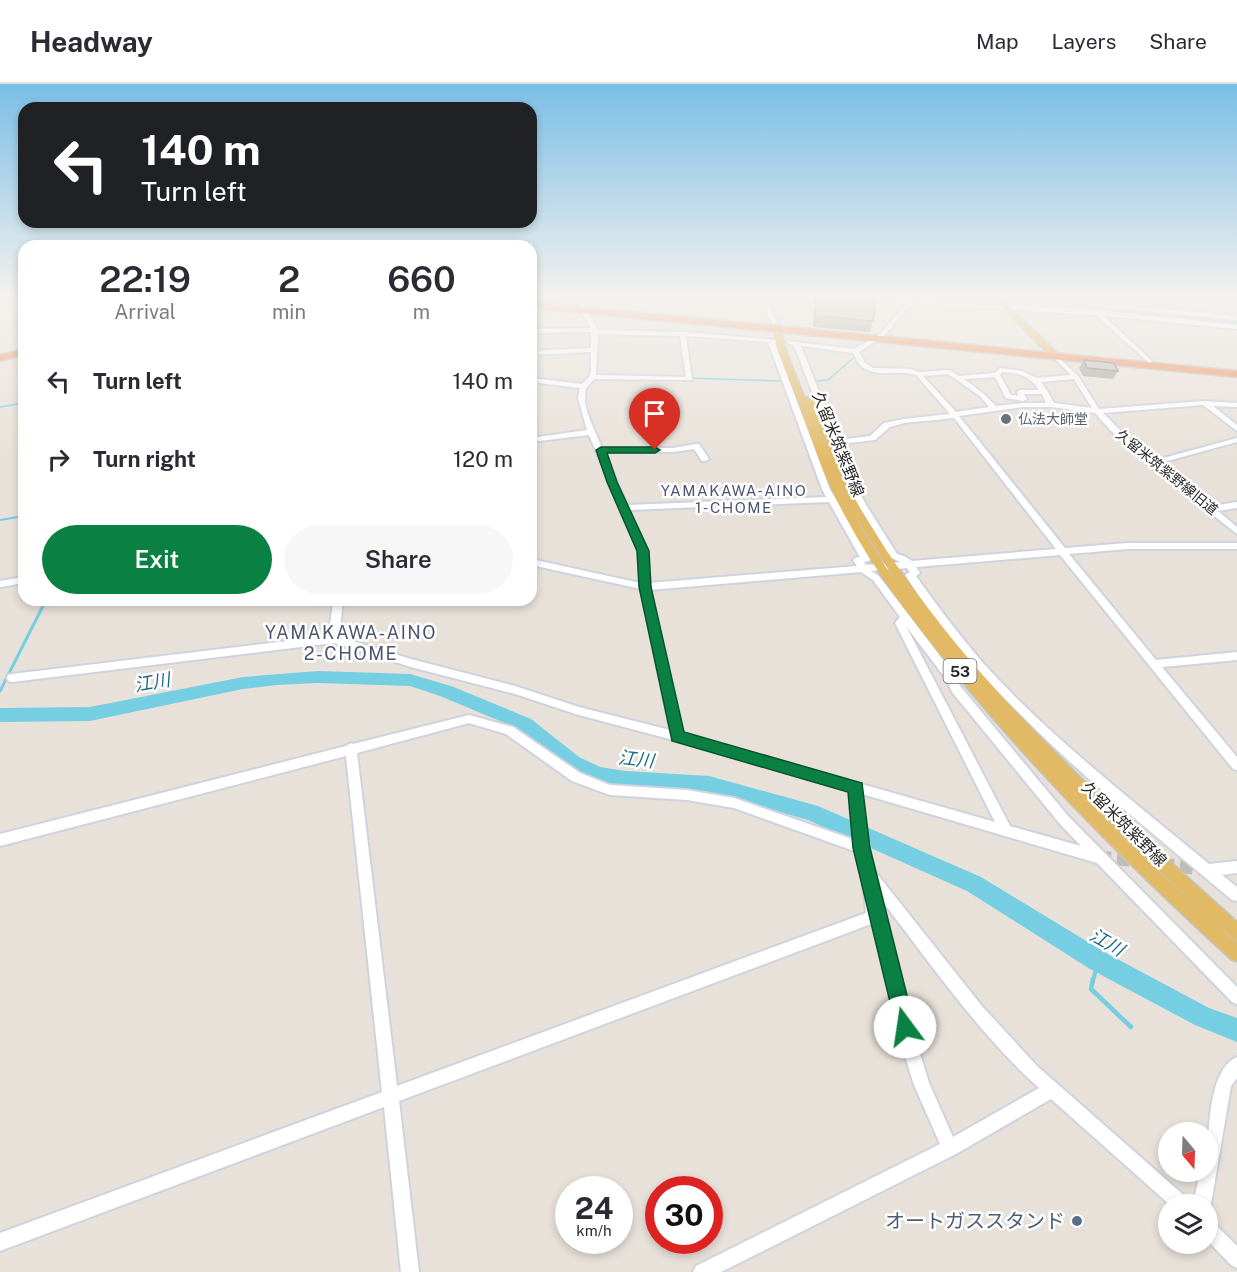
<!DOCTYPE html>
<html lang="en">
<head>
<meta charset="utf-8">
<style>
  body { margin:0; font-family:"Public Sans","Noto Sans JP",sans-serif; background:#f7f7f7; color:#2b2b33; height:100vh; display:flex; flex-direction:column; font-size:22px; white-space:nowrap }
  * { box-sizing:border-box; margin:0 }
  p { font-size:20px; color:#7c7c81 }
  .icon { flex:none; width:33px; height:33px; fill:none; stroke:currentColor; stroke-width:2; stroke-linecap:round; stroke-linejoin:round }
  .map { position:relative; flex:1; overflow:hidden }
  .sheet { position:absolute; left:18px; top:156px; width:519px; height:366px; display:flex; flex-direction:column; background:#fff; border-radius:18px; box-shadow:0 3px 9px #0003 }
  .sheet>* { flex:none }
  .banner { position:absolute; left:18px; top:18px; width:519px; height:126px; border-radius:18px; box-shadow:0 3px 9px #0003; background:#202124; color:#fff; overflow:hidden }
  .needle { width:39px; rotate:161deg }
  .buttons { position:absolute; left:1158px; top:1038px; display:grid; gap:12px }
  .buttons a { display:grid; place-items:center; width:60px; height:60px; border-radius:50%; background:#fff; box-shadow:0 3px 9px #0003; font-size:30px }
  .speed { position:absolute; left:555px; top:1092px; display:flex; gap:12px; font-size:30px; font-weight:700; text-align:center }
  .speed>* { display:grid; place-content:center; width:78px; height:78px; border-radius:50%; background:#fff; box-shadow:0 3px 9px #0003; line-height:1 }
  .speed small { font-size:15px; font-weight:400 }
  .speed .limit { border:9px solid #d22; background:#fff; color:#111 }
  .pin { position:absolute; display:grid; place-items:center; width:51px; height:51px; color:#fff; margin:-62px -26px; border-radius:50% 50% 50% 0; rotate:-45deg; box-shadow:0 0 6px #0007 }
  .pin .icon { rotate:45deg }
  .me { position:absolute; width:66px; margin:-33px; rotate:346deg; stroke-linejoin:round; filter:drop-shadow(0 0 4px #0008) }
  .turn { display:flex; align-items:center; gap:21px; height:126px; padding:0 24px; font-size:27px }
  .turn .icon { width:78px; height:78px; stroke-width:2.5 }
  .turn b { display:block; font-size:42px; line-height:51px }
  .eta { display:flex; justify-content:space-evenly; align-items:center; height:102px; text-align:center }
  .eta b { font-size:36px; font-weight:600; line-height:42px }
  .button { display:flex; gap:12px; margin-top:auto; padding:12px 24px }
  .button a { flex:1; height:69px; border-radius:36px; background:#0b8043; color:#fff; font-size:24px; font-weight:600; line-height:69px; text-align:center }
  .button a+a { background:#f7f7f7; color:#2b2b33 }
  ul { padding:0; list-style:none }
  li { display:flex; align-items:center; gap:18px; height:78px; padding:0 24px }
  li div { flex:1 }
  li b { display:block; font-size:22px }
  li em { font-style:normal }
  header { display:flex; align-items:center; gap:36px; box-sizing:border-box; height:84px; padding:0 30px; background:#fff; border-bottom:2px solid #e1e1e2 }
  header strong { font-size:28px }
  nav { display:flex; gap:33px; margin-inline-start:auto; font-size:21px }
  .map>svg:first-child { display:block }
  .lines { fill:none; stroke-linecap:round; stroke-linejoin:round }
  .stream-far4 { stroke:#75cee2; stroke-width:1.5 }
  .stream-far3 { stroke:#75cee2; stroke-width:2 }
  .stream-far2 { stroke:#75cee2; stroke-width:3 }
  .stream-far1 { stroke:#75cee2; stroke-width:4 }
  .stream { stroke:#75cee2; stroke-width:4.5 }
  .river { fill:#75cee2; fill-rule:evenodd }
  .minor-tunnel { stroke:#c1bcb5; stroke-width:13; stroke-dasharray:13 6; stroke-linecap:butt }
  .minor-casing { stroke:#cfd3df; stroke-width:4 }
  .major-casing { stroke:#c3c3c3; stroke-width:3 }
  .highway-casing { stroke:#c3c3c3; stroke-width:3 }
  .minor { fill:#fff; fill-rule:evenodd }
  .major { fill:#e2ba65; fill-rule:evenodd }
  .highway { fill:#ee915f; fill-rule:evenodd }
  .wall { fill:#a8a39f }
  .building { fill:#c3beb9; stroke:#888582; stroke-width:1.5 }
  .route { fill:#0b8043; stroke:#07532c; stroke-width:1.5 }
  .worship-dot { fill:#6b7280; stroke:#fff; stroke-width:2 }
  .service-dot { fill:#5c6f8a; stroke:#fff; stroke-width:2 }
  .labels { text-anchor:middle; dominant-baseline:central; stroke-width:5; stroke-linejoin:round; paint-order:stroke }
  .far-worship-label { font-size:14px; fill:#5b616d; stroke:#fff; text-anchor:start }
  .far-street-label { font-size:14px; fill:#272727; stroke:#fff }
  .far-neighbourhood-label { font-size:15px; letter-spacing:1.5px; fill:#4c5672; stroke:#fff }
  .shield { fill:#fff; stroke:#686868; stroke-width:1.5 }
  .shield-label { font-size:15px; font-weight:bold; fill:#272727 }
  .street-label { font-size:16px; fill:#272727; stroke:#fff }
  .neighbourhood-label { font-size:18px; letter-spacing:1.5px; fill:#4c5672; stroke:#fff }
  .water-label { font-size:18px; font-style:italic; fill:#196b88; stroke:#fff }
  .near-service-label { font-size:20px; fill:#4e5e75; stroke:#fff; text-anchor:end }
</style>
</head>
<body>
<header>
<strong>Headway</strong>
<nav><a>Map</a><a>Layers</a><a>Share</a></nav>
</header>
<div class="map">
<svg width="1237" height="1188" viewBox="0 0 1237 1188">
  <rect width="100%" height="100%" fill="#e8e1d9"/>
  <g class="lines">
    <!-- stream-far4 -->
    <path class="stream-far4" d="M924,214L1174,231
      M689,294L780,297
      M816,297L828,296L867,262
      M0,323L24,319"/>
    <!-- stream-far3 -->
    <path class="stream-far3" d="M0,436L24,432"/>
    <!-- stream-far2 -->
    <path class="stream-far2" d="M0,607L46,516"/>
    <!-- stream-far1 -->
    <path class="stream-far1" d="M1093,897L1098,877"/>
    <!-- stream -->
    <path class="stream" d="M1093,895L1091,905L1131,943"/>
    <!-- river -->
    <path class="river" d="M1174,228L1237,235V241L1171,233V229Z
      M318,587L410,590L451,602L531,635L579,673L600,683L625,687L709,692L818,722L981,793L1106,869L1209,924L1237,934V958L1195,941L1090,885L967,807L808,736L709,708L625,703L597,698L567,683L519,645L440,612L410,602L318,599L277,601L243,605L90,637L0,638V624L90,623L243,593Z"/>
    <!-- minor-tunnel -->
    <path class="minor-tunnel" d="M1098,773L1139,777
      M1161,780L1208,786"/>
    <defs>
      <path id="minor" d="M583,214H589L586,226L598,246L683,248L779,256V258L775,259L830,405L871,475L869,477L864,478L866,481L901,478L891,474L857,419L845,395L832,361L828,359L831,357L794,261L787,259V257L854,265L880,250L906,220L862,216L859,214H909L910,215L1097,226L1237,241V245L1104,232L1151,276L1152,277L1149,279L1096,231L911,219L884,252L859,268L865,279L873,284L910,285L919,288L949,286L959,292L995,289L1000,284L1022,287L1037,294L1071,291L1052,272L1055,270L1078,292L1099,325L1204,317L1237,319V323L1213,322L1237,341V347L1203,321L1103,329L1118,344L1156,376L1237,354V358L1160,379L1212,422L1237,418V424L1218,427L1237,443V450L1150,381L1112,348L1095,329L1051,323H1023L959,332L1065,464L1128,459H1237V465H1128L1069,470L1156,576L1237,568V576L1162,583L1237,673V686L1233,685L1060,471L916,483L920,489L916,492C937,522 959,551 983,579C1051,654 1132,716 1209,780L1237,777V789L1222,791L1237,803V817L1232,816C1115,717 990,622 905,491L910,488L907,484L871,487L879,492L954,590L960,602L1068,732L1237,903V920L1232,918L1097,779L862,710L864,738L874,786L981,921L1037,982L1187,1114L1189,1120H1169L1051,1015L956,1070L721,1188H693L696,1182L940,1060L914,1001L903,966L874,839L399,1017L419,1188H401L384,1023L0,1167V1149L382,1008L346,672L0,762V750L346,662L351,659L353,660L469,631L513,643L580,689L610,701L687,706L734,714L855,756L850,726V707L677,657L579,631L515,610L411,583L334,559L12,598L8,597L7,594L8,591L12,590L329,552L333,516H343L339,553L411,575L515,602L579,623L670,646L641,505L531,481V475L640,499L639,467L589,351L531,358V354L587,346L578,314L580,304L531,298V294L582,300L589,293L591,286V268L531,271V267L591,264V248L531,249V245L591,244L580,226ZM598,250L680,252L686,293L596,291ZM686,252L768,258L822,405L826,413L627,421L604,368H673L694,365L702,377H705L709,375L699,360H696L673,364H602C596,348 579,319 587,303C589,300 592,298 594,295L692,296ZM801,262L853,269C855,272 857,278 860,281C873,295 899,285 916,291L950,330L904,335L884,339L870,352L838,356ZM1002,288C1019,289 1030,292 1039,306H1020L1017,308L1018,312L1011,311L1000,291ZM948,290L980,312L989,323L956,328L923,292ZM995,293L1006,314L1023,317L1027,315L1024,310H1042L1046,319H1023L996,322L984,310L964,295ZM1074,295L1092,324L1054,319L1048,308L1041,298ZM954,334L1056,465L912,477L904,472L897,470L865,419L853,395L840,360L875,356L890,343L904,339ZM829,418L860,473L855,474L853,476L857,482L649,499L647,467L629,426ZM861,488L873,496L900,533L895,539L995,738L682,649L650,506ZM906,542L946,595L952,608L1060,740L1081,762L1010,742ZM469,639L506,650L572,697L610,711L687,716L734,724L857,768L862,787L866,829L397,1002L357,669ZM877,810C928,876 977,948 1039,1004L953,1053L929,999L919,966L884,824L882,819L878,818Z
        M758,214H764L779,241L778,242H774Z
        M1034,215L1089,218L1237,232V236L1089,222L1032,218V216Z
        M24,493V499L0,503V497Z
        M1237,973V994L1231,1002L1211,1120L1208,1126V1120H1193L1200,1088H1208C1208,1060 1206,986 1237,973Z
        M1208,1136L1214,1139L1237,1162V1184L1231,1181L1208,1157Z"/>
      <path id="major" d="M994,214H1001L1058,270V274H1052Z
        M776,239L779,241L787,270L807,320L805,314L812,312C818,324 822,338 827,350C840,381 852,413 870,441C967,596 1102,717 1237,838V856L1231,854L1096,727C1142,772 1189,816 1237,858V877L1231,875C1131,784 1036,689 951,584C912,536 874,487 845,432C826,397 813,360 800,322C790,295 776,270 773,241ZM809,324L829,377L851,424L894,495C857,442 830,385 809,324Z"/>
      <path id="highway" d="M531,218L1237,287V293L531,224Z
        M24,265V271L0,277V271Z"/>
    </defs>
    <!-- minor casing -->
    <use href="#minor" class="minor-casing"/>
    <!-- major casing -->
    <use href="#major" class="major-casing"/>
    <!-- highway casing -->
    <use href="#highway" class="highway-casing"/>
    <!-- minor -->
    <use href="#minor" class="minor"/>
    <!-- major -->
    <use href="#major" class="major"/>
    <!-- highway -->
    <use href="#highway" class="highway"/>
  </g>
  <!-- wall -->
  <path class="wall" d="M815,214H876L873,237L870,248L813,243Z
    M1084,276L1118,287L1113,295L1083,292L1079,284Z"/>
  <!-- building -->
  <path class="building" d="M816,214H876L873,237L815,232Z
    M1084,276L1114,279L1118,287L1087,284Z"/>
  <!-- sky -->
  <linearGradient id="sky" x2="0" y2="1"><stop stop-color="#7abee6"/><stop offset="0.56" stop-color="#f5f2ee"/><stop offset="1" stop-color="#f5f2ee" stop-opacity="0"/></linearGradient>
  <rect width="1237" height="380" fill="url(#sky)"/>
  <!-- route -->
  <path class="route" d="M601,363H655L660,366L655,369H607L617,398L649,467L651,503L684,648L862,699L870,764L915,943L912,950L905,953L899,950L896,943L853,764L848,708L672,657L639,503L637,467L607,398L596,366Z"/>
  <!-- markers -->
  <circle class="worship-dot" cx="1006" cy="335" r="6"/>
  <circle class="service-dot" cx="1077" cy="1137" r="6"/>
  <g class="labels">
    <!-- far-worship labels -->
    <g class="far-worship-label">
      <text x="1018" y="335">仏法大師堂</text>
    </g>
    <!-- far-street labels -->
    <g class="far-street-label">
      <text transform="translate(1167 388) rotate(39)">久留米筑紫野線旧道</text>
    </g>
    <!-- far-neighbourhood labels -->
    <g class="far-neighbourhood-label">
      <text x="734" y="406">YAMAKAWA-AINO<tspan x="734" dy="17">1-CHOME</tspan></text>
    </g>
    <!-- shield labels -->
    <rect class="shield" x="943.5" y="575" width="33" height="24" rx="4.5"/>
    <g class="shield-label">
      <text x="960" y="587">53</text>
    </g>
    <!-- street labels -->
    <g class="street-label">
      <text transform="translate(838 360) rotate(68)">久留米筑紫野線</text>
      <text transform="translate(1124 740) rotate(45)">久留米筑紫野線</text>
    </g>
    <!-- neighbourhood labels -->
    <g class="neighbourhood-label">
      <text x="351" y="548">YAMAKAWA-AINO<tspan x="351" dy="21">2-CHOME</tspan></text>
    </g>
    <!-- water labels -->
    <g class="water-label">
      <text transform="translate(152 598) rotate(-10)">江川</text>
      <text transform="translate(636 675) rotate(6)">江川</text>
      <text transform="translate(1107 858) rotate(30)">江川</text>
    </g>
    <!-- near-service labels -->
    <g class="near-service-label">
      <text x="1065" y="1137">オートガススタンド</text>
    </g>
  </g>
</svg>
<div class="buttons">
<a><svg class="needle" viewBox="-14 -14 28 28"><path d="M0-13l5 13h-10z" fill="#e53935"/><path d="M0 13l5-13h-10z" fill="#7c7c81"/></svg></a>
<a><svg class="icon" aria-label="layers" viewBox="0 0 24 24"><path d="M12 4l9 5-9 5-9-5zM3 14l9 5 9-5"/></svg></a>
</div>
<div class="speed"><div>24<small>km/h</small></div><div class="limit">30</div></div>
<div class="pin" style="left:655px;top:366px;background:#d93025"><svg class="icon" aria-label="arrive" viewBox="0 0 24 24"><path d="M6 21V4h12l-3 4 3 4H6"/></svg></div>
<svg class="me" style="left:905px;top:943px" viewBox="-20 -20 40 40"><circle r="19" fill="#fff"/><path d="M0-13L10 11 0 6-10 11z" fill="#0b8043"/></svg>
<div class="banner">
<div class="turn"><svg class="icon" aria-label="left" viewBox="0 0 24 24"><path d="M17 20v-9H6M10 6l-5 5 5 5"/></svg><div><b>140 m</b>Turn left</div></div>
</div>
<section class="sheet">
<div class="eta">
<div><b>22:19</b><p>Arrival</p></div>
<div><b>2</b><p>min</p></div>
<div><b>660</b><p>m</p></div>
</div>
<ul>
<li><svg class="icon" aria-label="left" viewBox="0 0 24 24"><path d="M17 20v-9H6M10 6l-5 5 5 5"/></svg><div><b>Turn left</b></div><em>140 m</em></li>
<li><svg class="icon" aria-label="right" viewBox="0 0 24 24"><path d="M7 20v-9h11M14 6l5 5-5 5"/></svg><div><b>Turn right</b></div><em>120 m</em></li>
</ul>
<div class="button"><a>Exit</a><a>Share</a></div>
</section>
</div>
</body>
</html>
